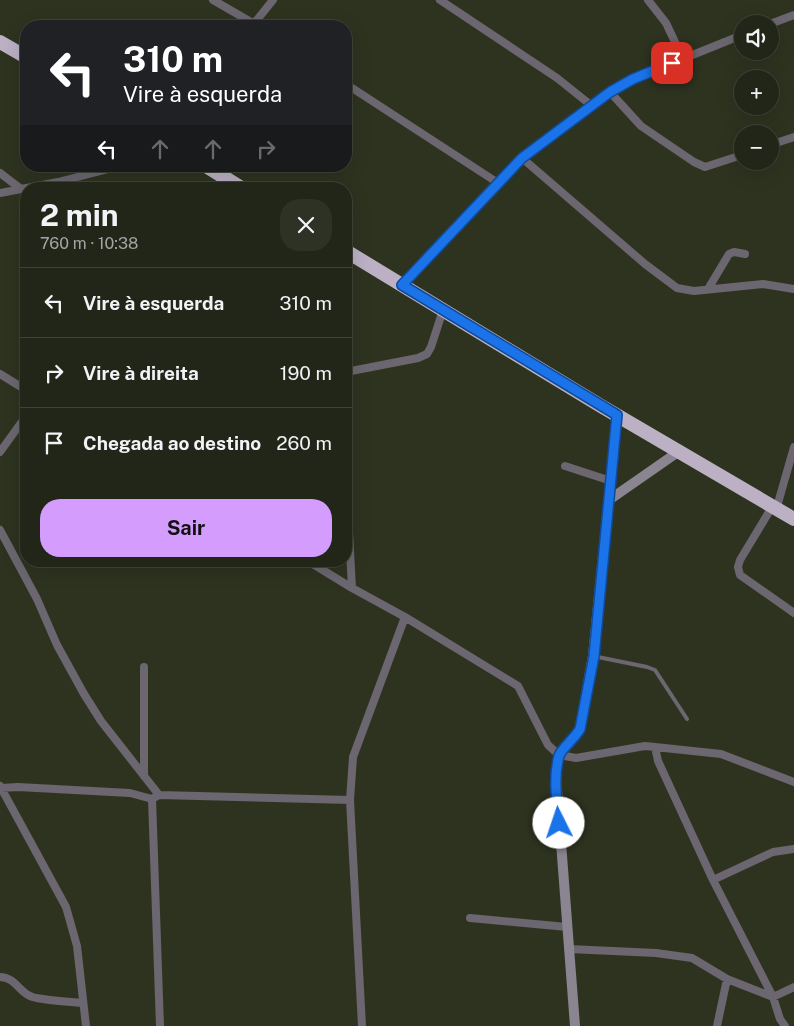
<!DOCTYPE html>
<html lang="pt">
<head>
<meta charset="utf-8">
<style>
  body { margin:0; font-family:"Public Sans",sans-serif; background:#2e3225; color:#f1f3f6; height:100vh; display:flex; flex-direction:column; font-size:19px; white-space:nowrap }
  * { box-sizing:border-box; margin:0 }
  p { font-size:16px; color:#a2a5a2 }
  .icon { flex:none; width:28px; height:28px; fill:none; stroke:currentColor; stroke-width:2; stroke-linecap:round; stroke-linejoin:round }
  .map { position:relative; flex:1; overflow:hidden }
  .panel { position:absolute; left:20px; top:182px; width:332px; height:385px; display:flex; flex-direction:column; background:#222618; border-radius:20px; box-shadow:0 5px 20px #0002,0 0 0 1px #3f4337 }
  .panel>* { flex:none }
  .banner { position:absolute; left:20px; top:20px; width:332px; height:152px; border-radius:20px; box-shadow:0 5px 20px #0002,0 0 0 1px #3f4337; background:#202124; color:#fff; overflow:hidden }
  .tools { position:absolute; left:734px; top:15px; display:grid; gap:10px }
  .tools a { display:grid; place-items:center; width:45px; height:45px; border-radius:50%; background:#222618; box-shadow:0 5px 20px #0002,0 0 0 1px #3f4337; font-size:25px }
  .pin { position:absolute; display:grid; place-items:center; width:42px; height:42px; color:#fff; margin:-21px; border-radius:10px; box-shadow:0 2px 8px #0006 }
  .me { position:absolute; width:55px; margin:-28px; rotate:356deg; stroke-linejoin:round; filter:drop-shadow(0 0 4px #0008) }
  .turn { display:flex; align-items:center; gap:18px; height:105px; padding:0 20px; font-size:22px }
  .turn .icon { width:65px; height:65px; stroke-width:2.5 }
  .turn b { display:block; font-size:35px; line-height:42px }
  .lanes { display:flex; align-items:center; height:48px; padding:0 20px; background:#0003; justify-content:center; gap:25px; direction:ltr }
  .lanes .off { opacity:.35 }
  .round { display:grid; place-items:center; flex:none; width:52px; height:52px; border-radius:20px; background:#2e3225 }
  .summary { display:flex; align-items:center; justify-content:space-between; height:85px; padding:0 20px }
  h1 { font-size:30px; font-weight:700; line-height:38px }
  .cta { display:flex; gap:10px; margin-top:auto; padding:10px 20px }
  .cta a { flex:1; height:58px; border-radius:20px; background:#d49cfc; color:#111; font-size:20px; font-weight:700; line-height:58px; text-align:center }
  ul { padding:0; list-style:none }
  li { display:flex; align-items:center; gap:15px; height:70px; padding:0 20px; border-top:1px solid #3f4337 }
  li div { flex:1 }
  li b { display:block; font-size:19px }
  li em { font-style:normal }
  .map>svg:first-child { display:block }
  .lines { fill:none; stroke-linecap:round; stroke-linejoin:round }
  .lane { stroke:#6b666f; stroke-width:4 }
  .street { stroke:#6b666f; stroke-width:8 }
  .secondary { stroke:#8b8491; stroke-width:10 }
  .highway { stroke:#bbb0c4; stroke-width:14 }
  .route-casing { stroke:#114b97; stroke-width:12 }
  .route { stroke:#1a73e8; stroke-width:9 }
</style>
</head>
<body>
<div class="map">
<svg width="794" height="1026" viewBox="0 0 794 1026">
  <rect width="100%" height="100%" fill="#2e3320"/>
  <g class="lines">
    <!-- lane -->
    <path class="lane" d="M593,656L647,667L655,670L687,719"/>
    <!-- street -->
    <path class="street" d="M213,0L258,26
      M440,0L557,78L592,106
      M648,0L666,23L683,59
      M770,24L794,15
      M252,26L273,0
      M346,84L498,183
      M610,92L641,126L694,162L705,167L742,155
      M770,145L794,137
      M522,158L645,264L677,288L694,291L763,284L794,289
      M0,173L21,189
      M0,193L58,182L120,166
      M402,285L522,158L610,92L633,79L742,35
      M708,289L729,254L734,252L745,254
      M346,372L418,358L427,354L431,347L443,310
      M0,374L26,390
      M0,452L26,416
      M565,466L611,481
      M346,477L352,588
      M772,507L740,560L738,567L740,575L794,613
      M776,510L794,447
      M0,530L37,599L57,645L84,694L101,721L159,795
      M308,561L352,588L405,617L518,686L548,745L559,755L576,758L645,746L655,747L721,754L794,782
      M144,667V776
      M655,747L658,761L713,880L773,997L794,987
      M0,786L66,907L77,946L86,1026
      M1,788L18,787L130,793L152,799
      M713,880L773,852L794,849
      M470,918L567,927
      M569,949L656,953L692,958L727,979
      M0,977C14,977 19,991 30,996C37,1000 72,1002 82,1003
      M160,1026L152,799L159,795L350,800
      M362,1026L350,800L353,757L405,617
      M717,1026L727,979L773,997L780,1019L785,1026"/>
    <!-- secondary -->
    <path class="secondary" d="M609,500L678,452
      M575,1026L556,777L559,755L575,737L580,729L593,656L617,415"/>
    <!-- highway -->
    <path class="highway" d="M0,42L26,57
      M206,166L243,189
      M346,251L601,406L794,519"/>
  </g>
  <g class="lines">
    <defs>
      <path id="route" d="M559,823C557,802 553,777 559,756C561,749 575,738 580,729L594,656L617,415L402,285L522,158L610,92L633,79L672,63"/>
    </defs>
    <!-- route casing -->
    <use href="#route" class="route-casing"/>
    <!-- route -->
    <use href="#route" class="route"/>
  </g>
</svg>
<div class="tools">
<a><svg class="icon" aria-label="sound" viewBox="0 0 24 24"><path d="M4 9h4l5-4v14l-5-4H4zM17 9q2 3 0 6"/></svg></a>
<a>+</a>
<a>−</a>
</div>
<div class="pin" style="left:672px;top:63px;background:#d93025"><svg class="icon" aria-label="arrive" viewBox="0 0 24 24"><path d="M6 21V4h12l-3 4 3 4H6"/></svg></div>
<svg class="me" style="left:559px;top:823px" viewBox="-20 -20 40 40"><circle r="19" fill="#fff"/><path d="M0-13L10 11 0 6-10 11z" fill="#1a73e8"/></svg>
<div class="banner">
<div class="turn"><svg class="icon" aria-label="left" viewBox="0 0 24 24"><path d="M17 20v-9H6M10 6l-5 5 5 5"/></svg><div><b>310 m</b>Vire à esquerda</div></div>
<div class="lanes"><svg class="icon" aria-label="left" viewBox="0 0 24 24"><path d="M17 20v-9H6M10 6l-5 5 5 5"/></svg><svg class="icon off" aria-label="ahead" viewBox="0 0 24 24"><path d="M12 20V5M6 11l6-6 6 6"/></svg><svg class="icon off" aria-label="ahead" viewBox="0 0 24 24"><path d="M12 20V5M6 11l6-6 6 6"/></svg><svg class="icon off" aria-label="right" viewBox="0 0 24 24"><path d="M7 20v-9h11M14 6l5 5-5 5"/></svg></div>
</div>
<section class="panel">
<div class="summary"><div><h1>2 min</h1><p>760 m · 10:38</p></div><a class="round"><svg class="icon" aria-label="close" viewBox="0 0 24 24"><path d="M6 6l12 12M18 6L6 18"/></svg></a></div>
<ul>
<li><svg class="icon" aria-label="left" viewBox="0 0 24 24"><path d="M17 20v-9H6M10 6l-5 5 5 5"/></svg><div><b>Vire à esquerda</b></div><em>310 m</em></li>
<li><svg class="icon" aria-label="right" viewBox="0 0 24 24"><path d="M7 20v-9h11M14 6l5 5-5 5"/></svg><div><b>Vire à direita</b></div><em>190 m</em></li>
<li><svg class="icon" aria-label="arrive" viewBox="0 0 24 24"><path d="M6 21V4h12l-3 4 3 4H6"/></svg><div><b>Chegada ao destino</b></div><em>260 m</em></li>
</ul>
<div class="cta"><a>Sair</a></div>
</section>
</div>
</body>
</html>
